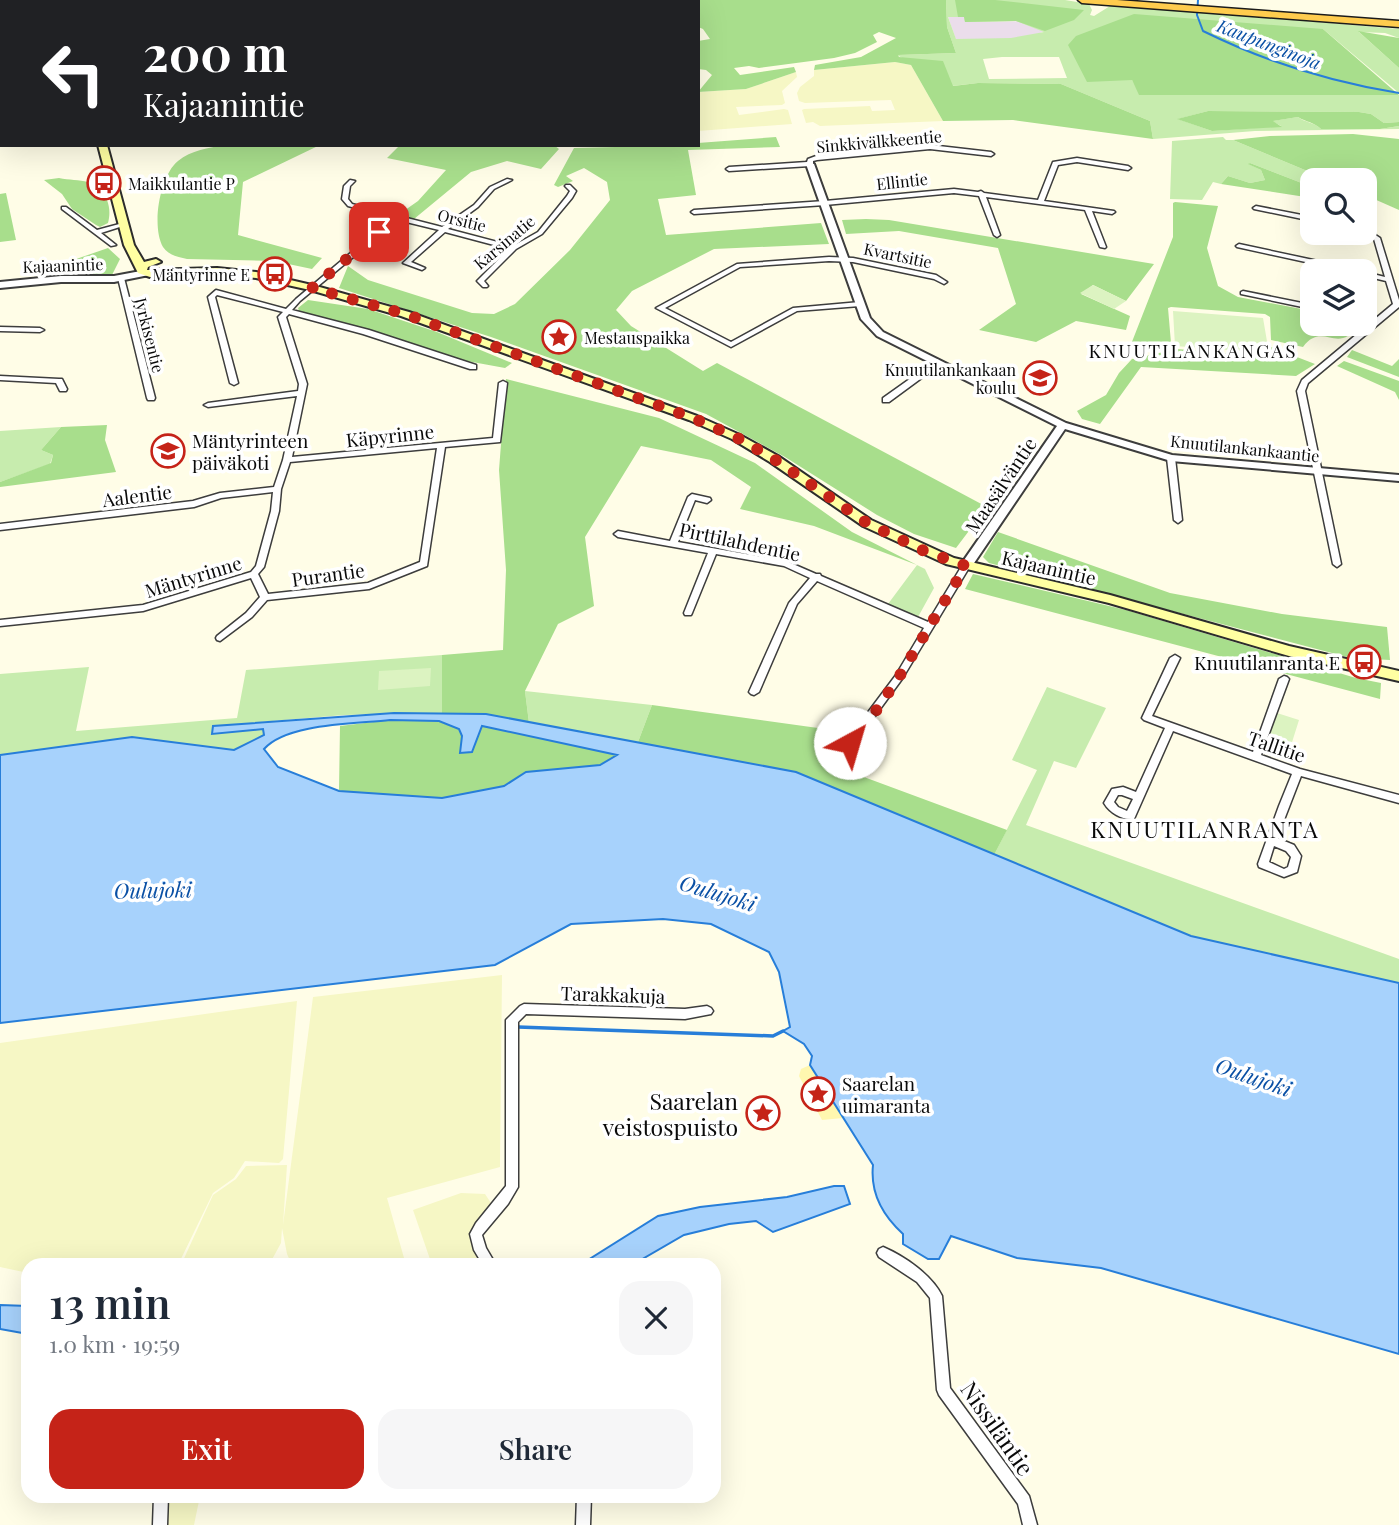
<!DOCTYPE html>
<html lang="en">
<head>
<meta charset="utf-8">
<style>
  body { margin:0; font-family:"Playfair Display",serif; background:#f6f6f7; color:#1f2937; height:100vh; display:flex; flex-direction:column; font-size:26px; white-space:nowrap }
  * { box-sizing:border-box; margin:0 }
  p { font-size:23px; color:#747a83 }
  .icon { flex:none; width:38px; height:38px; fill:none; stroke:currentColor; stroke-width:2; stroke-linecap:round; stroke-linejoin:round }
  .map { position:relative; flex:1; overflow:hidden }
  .side { position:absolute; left:21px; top:1258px; width:700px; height:245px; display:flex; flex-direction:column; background:#fff; border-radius:21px; box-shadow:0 7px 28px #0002 }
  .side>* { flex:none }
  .hud { position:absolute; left:0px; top:0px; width:700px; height:147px; box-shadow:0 7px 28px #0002; background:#202124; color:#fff; overflow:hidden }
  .buttons { position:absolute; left:1300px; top:168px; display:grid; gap:14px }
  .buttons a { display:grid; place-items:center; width:77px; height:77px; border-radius:14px; background:#fff; box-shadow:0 7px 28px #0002; font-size:35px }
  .pin { position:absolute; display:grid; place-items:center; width:60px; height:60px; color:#fff; margin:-30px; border-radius:14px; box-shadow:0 4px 10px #0006 }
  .me { position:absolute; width:77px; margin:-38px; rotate:39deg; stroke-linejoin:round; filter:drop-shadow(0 0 5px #0008) }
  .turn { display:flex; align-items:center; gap:24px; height:147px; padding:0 28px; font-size:32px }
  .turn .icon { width:91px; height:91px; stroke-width:2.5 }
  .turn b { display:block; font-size:49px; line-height:60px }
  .round { display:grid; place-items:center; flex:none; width:74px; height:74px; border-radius:21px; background:#f6f6f7 }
  .head { display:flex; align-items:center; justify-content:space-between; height:119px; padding:0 28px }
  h1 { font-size:42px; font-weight:600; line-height:52px }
  .cta { display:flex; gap:14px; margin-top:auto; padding:14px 28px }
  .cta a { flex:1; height:80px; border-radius:21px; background:#c52318; color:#fff; font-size:28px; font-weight:600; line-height:80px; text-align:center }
  .cta a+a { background:#f6f6f7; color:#1f2937 }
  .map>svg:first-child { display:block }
  .industrial { fill:#ebddeb }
  .farmland { fill:#f6f7c5 }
  .green { fill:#c7ecae; fill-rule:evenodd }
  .forest { fill:#a8de8c }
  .sand { fill:#fff7af }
  .pitch { fill:#dcf3c1 }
  .water { fill:#a7d2fc; stroke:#277ed9; stroke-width:2; fill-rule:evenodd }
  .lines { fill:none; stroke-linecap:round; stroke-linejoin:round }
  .stream-far1 { stroke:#277ed9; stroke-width:2 }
  .stream { stroke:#277ed9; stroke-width:3.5 }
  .minor-casing { stroke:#3d3d3d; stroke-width:3 }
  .tertiary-casing { stroke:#3d3d3d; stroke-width:4 }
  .secondary-casing { stroke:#2c2c2c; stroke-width:4 }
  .trunk-casing { stroke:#1b1b1b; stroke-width:3 }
  .minor { fill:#fff; fill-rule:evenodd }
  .tertiary { fill:#fff; fill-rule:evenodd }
  .secondary { fill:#ffffa2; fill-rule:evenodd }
  .trunk { fill:#ffcc4e; fill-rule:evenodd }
  .route { stroke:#c52318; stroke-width:12; stroke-dasharray:0 21.6 }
  .labels { text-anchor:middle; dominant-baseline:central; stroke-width:7; stroke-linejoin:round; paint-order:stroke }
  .far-street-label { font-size:16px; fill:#0a0a0a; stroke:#fff }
  .far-poi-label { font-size:16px; fill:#0a0a0a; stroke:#fff; text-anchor:start }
  .far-water-label { font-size:18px; font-style:italic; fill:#0a50a5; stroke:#fff }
  .far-quarter-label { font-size:19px; letter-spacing:2px; fill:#0a0a0a; stroke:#fff }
  .street-label { font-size:19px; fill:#0a0a0a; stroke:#fff }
  .poi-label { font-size:19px; fill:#0a0a0a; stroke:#fff; text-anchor:start }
  .water-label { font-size:21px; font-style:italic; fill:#0a50a5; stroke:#fff }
  .quarter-label { font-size:23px; letter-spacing:2px; fill:#0a0a0a; stroke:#fff }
  .near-poi-label { font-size:23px; fill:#0a0a0a; stroke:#fff; text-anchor:end }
  .near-street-label { font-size:23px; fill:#0a0a0a; stroke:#fff }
</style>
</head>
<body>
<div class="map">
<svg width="1399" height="1525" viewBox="0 0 1399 1525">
  <rect width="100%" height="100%" fill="#fffde7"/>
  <!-- industrial -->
  <path class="industrial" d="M948,17H964L966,22L1038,21L1054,27L1007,47L958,45Z"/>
  <!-- farmland -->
  <path class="farmland" d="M895,62L911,65L943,121L820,126L813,122L806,123L802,110L804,109L870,106L872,111L895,110L891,100L805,103L799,101L797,93L800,87L814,76V70Z
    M796,72L797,77L782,91L785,103L782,105L736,107L739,115L784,109L788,110L792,124L698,131V92L746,89Z
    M502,975L500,1167L387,1198L406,1265H292L287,1254L282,1228L281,1243L269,1265H181L213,1195L236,1179L246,1166L287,1165L283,1225L313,997Z
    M297,1001L283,1159L279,1163L245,1161L234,1178L213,1193L178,1265H28V1273L0,1267V1043Z
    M461,1193L485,1194L491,1203L472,1233V1246L485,1265H432L413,1210Z
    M167,1496H200L194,1525H166Z"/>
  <!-- green -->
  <path class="green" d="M946,0H1065L1089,4L1092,10L1090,15L1094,16L1110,6H1131L1399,29V38L1385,33L1359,32L1399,68V93L1323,29L1132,80L1140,95H1399V122L1384,123L1371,114L1359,112L1208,111L1178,119L1212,131L1281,126L1272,121L1298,117C1306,123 1314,122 1321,129H1380L1399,126V129L1255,131L1153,139L1150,121L1061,84L978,83L952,86L897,55L956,53L947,27ZM948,17H964L965,22L1016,21L1044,32L1011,38L956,39ZM1002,57H1059L1067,78L989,79L983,59Z
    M1223,137L1226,140H1233L1329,180H1312V187L1250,163L1249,164L1261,170L1265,180L1250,183L1228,176L1221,184L1213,182L1202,200L1170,199L1172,141Z
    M61,427L41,450L53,455L50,464L0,482V431Z
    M917,565L925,569L934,588L918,617L888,604Z
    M442,655V713L344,715L213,726V734L263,729L264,735L234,750L132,737L0,755V674L89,667L76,731L237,718L246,670Z
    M1047,687L1106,708L1076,768L1054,761L1026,825L1399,959V983L1191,936L994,855L1037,770L1012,760Z
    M525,691L652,705L638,742L529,723Z"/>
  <!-- forest -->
  <path class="forest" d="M145,0H946L947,27L956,53L898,55L899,57L943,61L953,86L978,83L1061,84L1150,121L1153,139L1013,120L943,121L911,65L895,62L814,70L815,65L861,57L896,38L879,32L873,35L877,42L855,53L834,58L759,68L749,66L734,68L740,75L794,67L796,72L746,89L698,92L712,75L706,70L698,69V41L710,39L703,29L698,27V2H133Z
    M955,0H995L1084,10L1074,20L1045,31L1016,21L965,22L964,17H958Z
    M1134,14L1323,29L1399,95H1139L1132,80L1087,82L1068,45L1076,36Z
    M1358,31L1399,38V68Z
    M1208,111L1359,112L1371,114L1384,123L1399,122V126L1380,129H1321C1314,122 1306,122 1298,117L1273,121L1282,127L1212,131L1177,119Z
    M1353,134L1399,139V210L1365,195V180H1329L1233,140L1270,136Z
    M776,137L780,147L688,150L696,195L658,199L666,235L821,223L829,244L714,249L632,291L616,310L631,326L703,371L717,363L987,507L956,548L914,534L877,515L785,457L706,414L491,337L339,288L348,266L368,280L472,313L494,314L515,304L570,250L610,200L607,182L584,168L566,176L573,181L558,187L554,185L574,148L698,145V143Z
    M224,145H320L243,182L238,235L322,258L312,269L274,261L187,259C178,257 168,255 163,247C151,226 160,175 178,161C191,150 209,148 224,145Z
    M400,145L555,146L559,149L541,169L507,161L471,172L414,219L398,215L418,201L446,170L387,158Z
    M1250,163L1312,187V198L1221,184L1228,176L1250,183L1265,180L1261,170L1248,164Z
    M59,178C79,182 100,177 107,200C110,208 110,215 108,223L100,227L96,225L72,209L62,194L44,180Z
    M6,193L16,240L0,242V194Z
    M1175,202L1218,206L1207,248L1218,286L1238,297L1312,311V324H1359C1338,357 1323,320 1303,347L1271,340L1270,317L1265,314L1171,307L1168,308L1171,343L1163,347L1128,352L1173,237V203Z
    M866,219L889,220L1154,264L1126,301L1093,285L1081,294L1130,316L1126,330L1076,321L1036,342L979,330L1016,304L998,248L899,231L846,234L842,220Z
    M108,248L120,259L111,277L68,276L56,266Z
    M308,300L368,309L437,332L512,363L505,368L456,359L383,334L299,311L298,308Z
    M1271,347L1315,364L1296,376L1141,367L1100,424L1082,419L1077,411L1106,395L1119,373L1132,359L1177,349L1271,357Z
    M1352,350L1392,366L1399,359V377L1347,357Z
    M1344,361L1399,381V400L1395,392L1337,366Z
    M506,379L659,418L755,463L852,532L917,565L814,526L740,509L751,487L711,460L641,446L585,537L594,606L558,624L525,691L529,723L486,714L442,713V655L503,650L506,570L499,470Z
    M107,425L105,440L116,472L0,487V482L51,463L53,455L41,450L61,427Z
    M998,532L1170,593L1282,614L1387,627L1390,660L1351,658L989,563L983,557Z
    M973,574L1126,610L1356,678L1381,683L1380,699L965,589Z
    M652,705L854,733L838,749L854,756L845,770L1007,830L994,855L832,787L638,742Z
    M390,720L439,721L460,729L462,736L461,753L472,751L482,726L618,755L600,765L526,772L504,786L442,798L339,791L340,726Z"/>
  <!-- sand -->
  <path class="sand" d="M810,1065L843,1118L822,1120L799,1076L801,1069Z"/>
  <!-- pitch -->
  <path class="pitch" d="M1093,285L1126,301L1114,309L1080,293Z
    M1173,311L1263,318L1269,353L1175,346Z
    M431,668L430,686L378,690L379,671Z
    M1277,713L1299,720L1288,755L1265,747Z"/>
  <!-- water -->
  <path class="water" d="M394,713L486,714L796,772L1191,936L1399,983V1354L1101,1268L1017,1258L951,1236L939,1259H928L903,1244V1234C882,1215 870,1193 873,1165L810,1065L812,1056L804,1044L783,1031L790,1027L779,972L769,952L711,924L663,919L571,924L495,965L0,1023V755L132,737L234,750L264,735L263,729L212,734L213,726ZM390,720L439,721L459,729L462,736L460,753L472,752L482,726L617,755L600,765L526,772L504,786L442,798L339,791L278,767L264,749C287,723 356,724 390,720Z
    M834,1186H844L850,1204L773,1232L756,1221L729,1224L684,1235L632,1265H580L658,1216L700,1207L787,1197Z
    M0,1305L28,1306V1334L0,1329Z"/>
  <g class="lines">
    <!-- stream-far1 -->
    <path class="stream-far1" d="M1198,0L1197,15L1203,31C1266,62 1330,82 1399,93"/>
    <!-- stream -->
    <path class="stream" d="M518,1027L773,1036L783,1031"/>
    <defs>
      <path id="minor" d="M930,145L991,152L994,154L991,156L930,149L817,160L813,161V164L810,166L729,171L726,169L729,167L807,162L808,159L816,156Z
        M1077,158L1128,166L1131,168L1128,170L1077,162L1058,165L1044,201L1114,211L1115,212L1112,214L1092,211L1106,247L1105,248L1100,247L1085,210L986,197L1000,235L997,237L994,235L979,196L954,193L825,205L694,214L691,212L694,210L825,201L954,189L978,192L981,191L984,193L1038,200L1053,162Z
        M507,179L512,180L494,189L478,207L448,229L513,246L538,232L567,196L570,191L565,186L566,185H570L576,191L572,198L542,234L516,249L484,281L488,286L487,287H483L477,281L509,249L445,232L411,262L425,268L422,270L403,263L439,230L398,220L300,301L292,310L369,330L476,365V369H470L363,334L289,314L286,317L307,384L292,457L493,438L499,383L503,381L507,383L500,442L445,447L427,566L369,589L267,600L252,617L220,641L217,640L216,638L217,636L246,613L260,597L251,578L143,611L0,626V620L143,605L251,572L256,566L271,511L273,492L221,498L194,507L0,530V524L193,501L220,493L274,487L283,460L297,396L208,407L204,405L208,403L298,391L299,384L278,317L283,312L217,295L215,297L238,383L234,385L230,383L208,297L216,290L286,309L296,299L392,218L348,206L342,199L344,186L350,180L355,181L350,186L348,199L352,204L442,227L474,205L490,187ZM437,448L420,562L368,583L268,594L258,574L264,567L279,511L281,489L290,462Z
        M1256,206L1312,217V221L1254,209L1253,208Z
        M62,207H66L97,230L123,223L126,225L101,233L116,245L111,246L62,209Z
        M1365,228L1380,238L1399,300V307L1308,383L1305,391L1341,564L1337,567L1333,564L1297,391L1302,380L1393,304L1386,281L1365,276V272L1385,277L1374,239L1365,233Z
        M1239,244L1355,269L1358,271H1347L1237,247L1236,246Z
        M829,257L853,258L936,275L947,282L944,284L934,279L853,262L829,261L740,267L665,308L731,342L793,308L860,302L864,304L860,306L797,311L731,347L656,308L737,264Z
        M121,276L124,278L155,398L154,400H148L147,398L118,278Z
        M1243,291L1312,305V309L1241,294V292Z
        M0,327L40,328L44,330L40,332L0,331Z
        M935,361H938L942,363L889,402H883V398Z
        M0,376L59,379H62L67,389L66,391H60L56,383L0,380Z
        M1168,456H1171L1175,458L1182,520L1178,523L1174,520L1167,458Z
        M692,494L710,498L711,500L707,503L695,500L678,542L786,561L816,574H820L821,576L928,622L963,564H969L970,566L902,679L853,746H847L845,743L896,675L924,628L817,581L797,604L759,692L754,695L751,694L749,692L789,603L810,578L784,566L716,554L692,613L691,615H685L684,613L708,553L618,537L614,534L618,531L670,541L688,497Z
        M1175,655L1180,658L1152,716L1253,752L1279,679L1284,676L1287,677L1289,679L1261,755L1300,769L1399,795V803L1301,776L1277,838L1294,845L1301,856L1297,872L1284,877L1259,867L1258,864L1279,806L1292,774L1173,731L1134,819C1122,820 1110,813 1104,803L1112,789L1123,787L1136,792L1165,728L1144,720L1142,718L1170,658ZM1118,795H1122L1133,799L1127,811L1118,807L1114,802ZM1274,846L1286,851L1291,857L1288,867L1284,869L1269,862Z
        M524,1004L685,1009L707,1006L711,1008L713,1011L711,1014L685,1019L526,1014L518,1022V1187L508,1204L482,1235L486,1248L496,1265H483L474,1250L470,1234L476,1223L506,1186V1020L520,1006Z
        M883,1247C904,1256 932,1275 942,1296L950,1388L1029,1496L1037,1525H1023L1018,1504L939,1395L937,1390L930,1298L917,1282L879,1257L877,1253L879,1249Z
        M154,1496H168L167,1525H153Z
        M577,1496H591L590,1525H576Z"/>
      <path id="tertiary" d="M0,103H2V107H0Z
        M807,162L814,164L870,318L883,332L1066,423L1172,455L1399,475V481L1171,461L1065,429L970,569H962L961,566L962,563L1057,426L877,336L861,319L806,164Z
        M146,270L150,273L149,275L114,282H61L0,288V282L61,276H114Z"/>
      <path id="secondary" d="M69,0H77V2H69Z
        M98,145H107L134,245L144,262L156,259L161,262L148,267L147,270L217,268L256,272L316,286L409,312L697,416L740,435L778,456L871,520L954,558L1110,595L1289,646L1399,671V681L1289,656L1109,603L946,564L863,526L770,462L732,439L689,420L401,316L310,290L256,278L217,274L150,277L138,273L124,245Z"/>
      <path id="trunk" d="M0,0L5,1L6,2H2L0,6Z
        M12,0H57L59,2H12Z
        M78,0H88L77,2Z
        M1078,0H1117L1399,21V27L1082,3Z"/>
    </defs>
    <!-- minor casing -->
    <use href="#minor" class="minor-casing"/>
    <!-- tertiary casing -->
    <use href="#tertiary" class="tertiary-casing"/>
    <!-- secondary casing -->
    <use href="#secondary" class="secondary-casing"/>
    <!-- trunk casing -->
    <use href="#trunk" class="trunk-casing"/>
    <!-- minor -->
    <use href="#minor" class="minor"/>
    <!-- tertiary -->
    <use href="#tertiary" class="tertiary"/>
    <!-- secondary -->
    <use href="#secondary" class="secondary"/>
    <!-- trunk -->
    <use href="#trunk" class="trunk"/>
  </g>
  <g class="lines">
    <!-- route -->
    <path class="route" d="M379,232L312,288L405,314L693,418L736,437L774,459L867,523L922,550L966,566L899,677L867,724L850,743"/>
  </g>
  <!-- icons -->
  <defs>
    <symbol id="bus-ring" viewBox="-11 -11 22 22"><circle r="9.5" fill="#fff" stroke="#c52318" stroke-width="1.5"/><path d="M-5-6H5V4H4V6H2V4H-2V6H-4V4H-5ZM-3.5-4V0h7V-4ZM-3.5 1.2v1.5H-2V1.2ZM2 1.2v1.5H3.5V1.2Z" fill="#c52318"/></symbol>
    <symbol id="sight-ring" viewBox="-11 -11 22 22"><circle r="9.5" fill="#fff" stroke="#c52318" stroke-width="1.5"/><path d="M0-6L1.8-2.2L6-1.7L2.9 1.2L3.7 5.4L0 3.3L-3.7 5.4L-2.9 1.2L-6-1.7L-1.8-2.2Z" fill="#c52318"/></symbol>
    <symbol id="school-ring" viewBox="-11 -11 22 22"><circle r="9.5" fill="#fff" stroke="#c52318" stroke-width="1.5"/><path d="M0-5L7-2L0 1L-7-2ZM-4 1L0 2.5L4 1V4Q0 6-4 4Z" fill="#c52318"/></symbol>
  </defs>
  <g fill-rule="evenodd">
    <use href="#bus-ring" x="85" y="164" width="38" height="38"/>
    <use href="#bus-ring" x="256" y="255" width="38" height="38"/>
    <use href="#sight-ring" x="540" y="318" width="38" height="38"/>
    <use href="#school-ring" x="1021" y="359" width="38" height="38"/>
    <use href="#school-ring" x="149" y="432" width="38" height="38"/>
    <use href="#bus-ring" x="1345" y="643" width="38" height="38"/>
    <use href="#sight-ring" x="799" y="1075" width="38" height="38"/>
    <use href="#sight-ring" x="744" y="1094" width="38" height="38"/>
  </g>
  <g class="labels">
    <!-- far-street labels -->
    <g class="far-street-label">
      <text transform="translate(879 141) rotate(-5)">Sinkkivälkkeentie</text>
      <text transform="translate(902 181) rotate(-6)">Ellintie</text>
      <text transform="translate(462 220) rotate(14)">Orsitie</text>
      <text transform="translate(504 242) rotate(-40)">Karsinatie</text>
      <text transform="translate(898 255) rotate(12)">Kvartsitie</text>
      <text transform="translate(63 265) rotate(-2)">Kajaanintie</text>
      <text transform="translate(150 335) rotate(76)">Jyrkisentie</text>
      <text transform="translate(1245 448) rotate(6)">Knuutilankankaantie</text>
    </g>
    <!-- far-poi labels -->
    <g class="far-poi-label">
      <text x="128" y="183">Maikkulantie P</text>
      <text x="250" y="274" text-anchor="end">Mäntyrinne E</text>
      <text x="584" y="337">Mestauspaikka</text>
      <text x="1016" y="369" text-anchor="end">Knuutilankankaan<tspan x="1016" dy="18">koulu</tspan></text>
    </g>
    <!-- far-water labels -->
    <g class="far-water-label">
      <text transform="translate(1269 44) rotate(21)">Kaupunginoja</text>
    </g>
    <!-- far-quarter labels -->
    <g class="far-quarter-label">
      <text x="1193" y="350">KNUUTILANKANGAS</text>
    </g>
    <!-- street labels -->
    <g class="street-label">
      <text transform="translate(390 435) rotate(-6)">Käpyrinne</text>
      <text transform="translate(1000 485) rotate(-56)">Maasälväntie</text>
      <text transform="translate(137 495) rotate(-7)">Aalentie</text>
      <text transform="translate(740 541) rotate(12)">Pirttilahdentie</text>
      <text transform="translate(1049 567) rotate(13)">Kajaanintie</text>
      <text transform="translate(328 574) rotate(-8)">Purantie</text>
      <text transform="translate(193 576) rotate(-17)">Mäntyrinne</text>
      <text transform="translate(1277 746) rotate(19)">Tallitie</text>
      <text transform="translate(613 994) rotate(2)">Tarakkakuja</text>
    </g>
    <!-- poi labels -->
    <g class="poi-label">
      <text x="192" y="440">Mäntyrinteen<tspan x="192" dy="22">päiväkoti</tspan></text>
      <text x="1340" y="662" text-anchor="end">Knuutilanranta E</text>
      <text x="842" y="1083">Saarelan<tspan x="842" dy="22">uimaranta</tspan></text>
    </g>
    <!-- water labels -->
    <g class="water-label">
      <text transform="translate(153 889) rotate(-1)">Oulujoki</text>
      <text transform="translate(718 892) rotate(17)">Oulujoki</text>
      <text transform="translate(1254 1076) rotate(19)">Oulujoki</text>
    </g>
    <!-- quarter labels -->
    <g class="quarter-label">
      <text x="1205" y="828">KNUUTILANRANTA</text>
    </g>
    <!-- near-poi labels -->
    <g class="near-poi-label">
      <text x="738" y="1100">Saarelan<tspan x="738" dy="26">veistospuisto</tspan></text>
    </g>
    <!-- near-street labels -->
    <g class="near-street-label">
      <text transform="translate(998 1428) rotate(55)">Nissiläntie</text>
    </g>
  </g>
</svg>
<div class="buttons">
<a><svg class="icon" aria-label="search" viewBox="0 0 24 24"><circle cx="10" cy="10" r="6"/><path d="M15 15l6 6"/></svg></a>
<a><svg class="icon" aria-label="layers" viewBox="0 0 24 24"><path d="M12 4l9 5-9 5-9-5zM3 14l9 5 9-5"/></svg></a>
</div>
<div class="pin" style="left:379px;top:232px;background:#d93025"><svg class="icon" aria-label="arrive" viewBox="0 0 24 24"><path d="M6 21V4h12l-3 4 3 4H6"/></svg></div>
<svg class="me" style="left:850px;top:743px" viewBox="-20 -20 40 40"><circle r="19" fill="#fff"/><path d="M0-13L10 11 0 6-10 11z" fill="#c52318"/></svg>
<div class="hud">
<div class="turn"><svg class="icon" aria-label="left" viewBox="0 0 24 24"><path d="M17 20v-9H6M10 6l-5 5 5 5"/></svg><div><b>200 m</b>Kajaanintie</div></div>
</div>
<section class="side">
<div class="head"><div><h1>13 min</h1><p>1.0 km · 19:59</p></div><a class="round"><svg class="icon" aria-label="close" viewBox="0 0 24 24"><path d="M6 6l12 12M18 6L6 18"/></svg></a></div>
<div class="cta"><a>Exit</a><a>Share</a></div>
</section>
</div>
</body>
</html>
